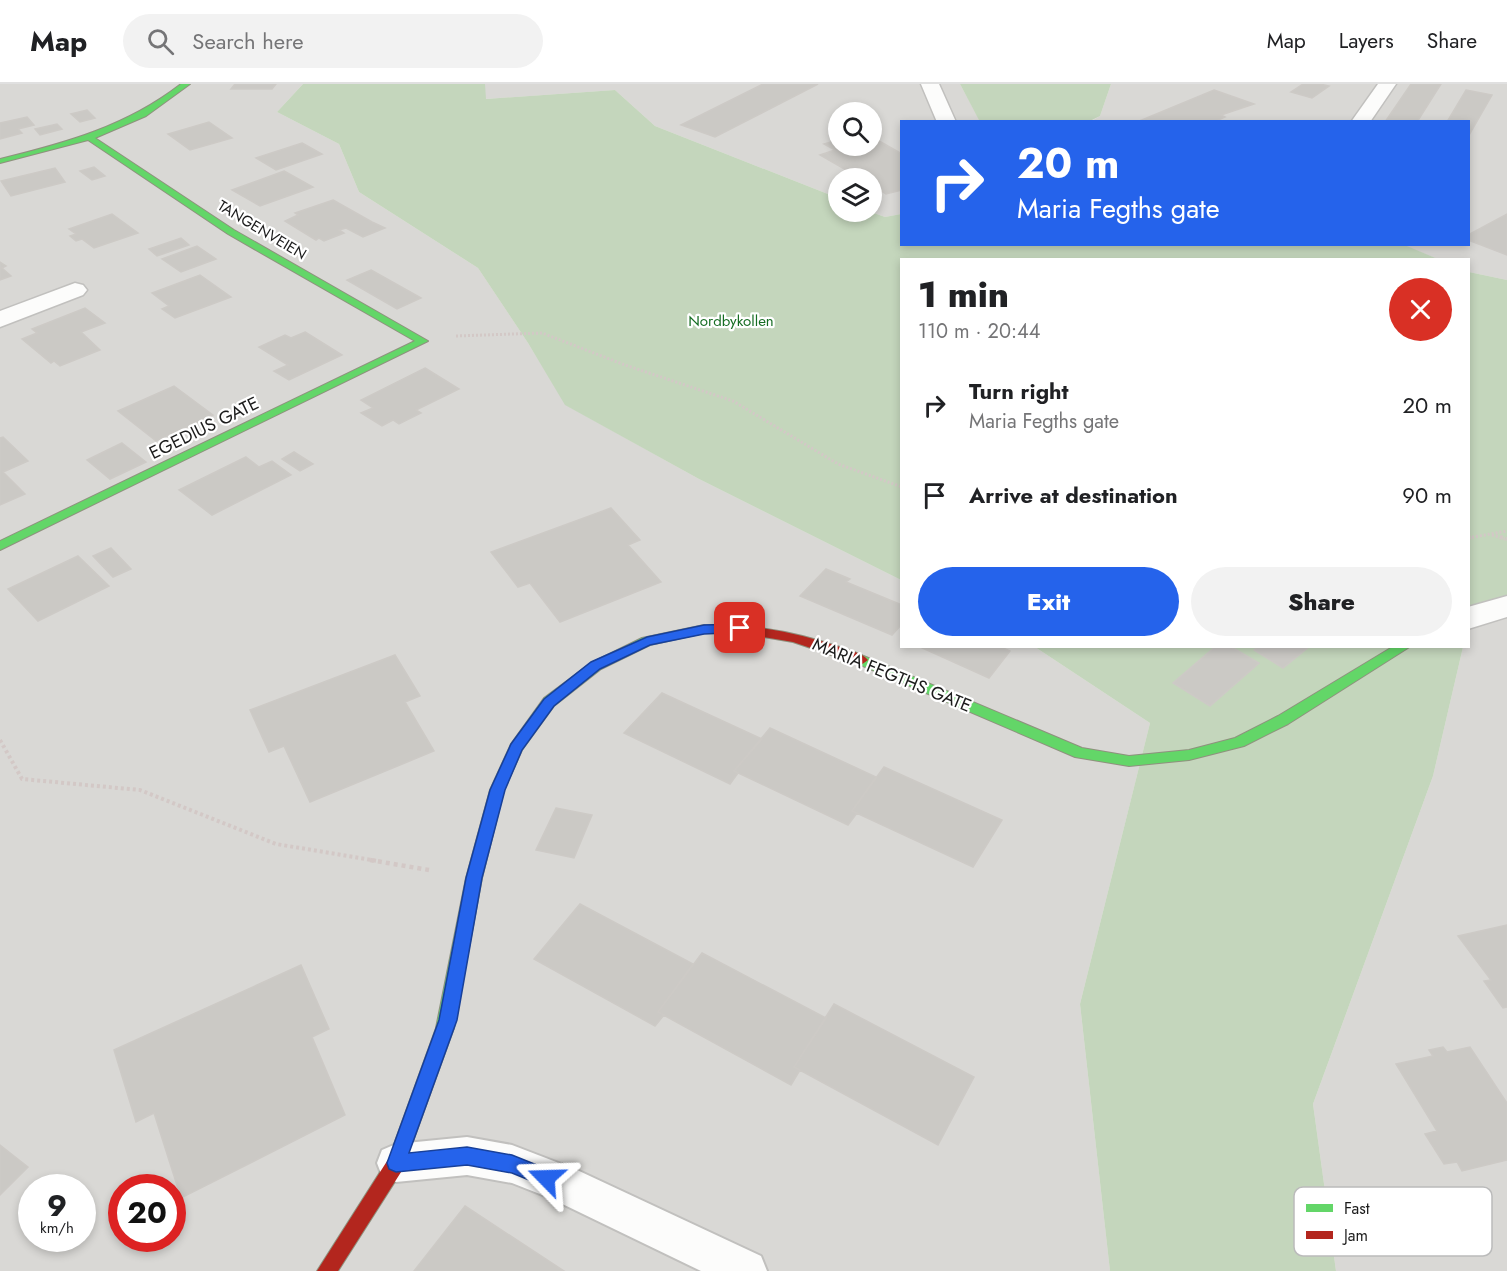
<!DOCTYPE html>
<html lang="en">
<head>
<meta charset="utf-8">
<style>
  body { margin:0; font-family:Jost,sans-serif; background:#f2f2f2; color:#202124; height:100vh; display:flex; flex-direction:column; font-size:22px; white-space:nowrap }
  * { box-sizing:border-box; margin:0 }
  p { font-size:20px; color:#757577 }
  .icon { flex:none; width:33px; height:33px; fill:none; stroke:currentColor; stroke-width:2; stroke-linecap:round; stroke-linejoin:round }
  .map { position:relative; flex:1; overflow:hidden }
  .sheet { position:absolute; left:900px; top:174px; width:570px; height:390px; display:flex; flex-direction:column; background:#fff; border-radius:0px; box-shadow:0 3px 9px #0003 }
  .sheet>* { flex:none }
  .top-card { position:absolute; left:900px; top:36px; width:570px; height:126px; border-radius:0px; box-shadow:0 3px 9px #0003; background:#2563eb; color:#fff; overflow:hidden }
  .fabs { position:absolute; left:828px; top:18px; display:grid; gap:12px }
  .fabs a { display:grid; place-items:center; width:54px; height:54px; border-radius:50%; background:#fff; box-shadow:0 3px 9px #0003; font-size:30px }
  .speed { position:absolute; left:18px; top:1090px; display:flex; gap:12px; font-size:30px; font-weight:700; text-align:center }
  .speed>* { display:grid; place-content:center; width:78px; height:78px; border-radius:50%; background:#fff; box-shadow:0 3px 9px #0003; line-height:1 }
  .speed small { font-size:15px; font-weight:400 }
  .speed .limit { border:9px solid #d22; background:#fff; color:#111 }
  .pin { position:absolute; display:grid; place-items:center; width:51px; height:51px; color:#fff; margin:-26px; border-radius:12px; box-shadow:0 3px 9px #0006 }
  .me { position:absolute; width:66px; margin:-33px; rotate:292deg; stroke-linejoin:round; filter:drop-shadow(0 0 4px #0008) }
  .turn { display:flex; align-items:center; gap:21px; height:126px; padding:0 18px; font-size:27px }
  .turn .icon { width:78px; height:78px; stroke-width:2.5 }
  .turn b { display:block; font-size:42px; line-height:51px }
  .round { display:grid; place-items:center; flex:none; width:63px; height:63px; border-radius:32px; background:#f2f2f2 }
  .overview { display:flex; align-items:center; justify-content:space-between; height:102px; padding:0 18px }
  h1 { font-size:36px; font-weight:800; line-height:45px }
  .button { display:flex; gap:12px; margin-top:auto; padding:12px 18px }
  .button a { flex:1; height:69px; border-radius:36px; background:#2563eb; color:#fff; font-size:24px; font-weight:800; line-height:69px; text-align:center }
  .button a+a { background:#f2f2f2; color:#202124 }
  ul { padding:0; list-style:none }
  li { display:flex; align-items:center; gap:18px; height:90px; padding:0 18px }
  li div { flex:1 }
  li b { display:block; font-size:22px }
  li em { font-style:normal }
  header { display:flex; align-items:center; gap:36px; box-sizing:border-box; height:84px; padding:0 30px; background:#fff; border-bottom:2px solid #e0e0e0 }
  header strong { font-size:28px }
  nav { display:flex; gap:33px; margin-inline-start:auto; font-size:21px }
  .search { width:420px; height:54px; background:#f2f2f2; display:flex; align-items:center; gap:15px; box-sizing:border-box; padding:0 21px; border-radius:33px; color:#757577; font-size:22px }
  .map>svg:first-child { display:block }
  .residential { fill:#d9d8d5; fill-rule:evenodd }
  .forest { fill:#c4d6bc }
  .building { fill:#cbc9c5; stroke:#cdcac6; stroke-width:1.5 }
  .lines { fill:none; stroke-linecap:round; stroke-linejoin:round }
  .lane-casing { stroke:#c1c0be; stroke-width:4 }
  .street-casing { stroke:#c1c0be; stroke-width:3 }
  .fast-casing { stroke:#8f917e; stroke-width:2 }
  .jam-casing { stroke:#8f917e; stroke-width:2 }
  .path-far2 { stroke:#d3c8c6; stroke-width:3; stroke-dasharray:2 2; stroke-linecap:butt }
  .path-far1 { stroke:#d3c8c6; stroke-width:4; stroke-dasharray:3 3; stroke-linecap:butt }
  .path { stroke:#d3c8c6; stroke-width:4.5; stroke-dasharray:4 4; stroke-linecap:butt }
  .lane { fill:#fcfcfb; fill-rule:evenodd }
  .street { fill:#fcfcfb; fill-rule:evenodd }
  .fast { fill:#63d668; fill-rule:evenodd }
  .jam { fill:#b3261e; fill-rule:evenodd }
  .route { fill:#2563eb; stroke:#184099; stroke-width:1.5 }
  .labels { text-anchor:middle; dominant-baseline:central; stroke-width:4.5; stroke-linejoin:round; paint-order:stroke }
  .far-street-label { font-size:15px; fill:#1b1b1b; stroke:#fff }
  .far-park-label { font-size:15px; fill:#166d23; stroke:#fff }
  .street-label { font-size:18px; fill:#1b1b1b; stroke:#fff }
  .key { fill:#fff; stroke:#bbb; stroke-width:1.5 }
  .key-label { font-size:16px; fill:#1b1b1b }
</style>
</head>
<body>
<header>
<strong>Map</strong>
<div class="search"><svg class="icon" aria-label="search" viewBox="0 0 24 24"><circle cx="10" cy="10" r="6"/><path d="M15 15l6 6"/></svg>Search here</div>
<nav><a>Map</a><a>Layers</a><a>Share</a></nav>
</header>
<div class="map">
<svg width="1507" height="1187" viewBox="0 0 1507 1187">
  <rect width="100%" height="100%" fill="#eae8e4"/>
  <!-- residential -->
  <path class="residential" d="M0,0H303L277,28L339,60L359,108L478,184L528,259L566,321L699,395L901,496L902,562L1035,563L1150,639L1080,920L1110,1187H0ZM32,1104H82V1155H32ZM122,1104H172V1155H122Z
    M485,0H960L980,37L902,38L901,130L885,133L871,128L872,94H838V114L655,42L615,6L485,15ZM838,28H872V62H838Z
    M1111,0H1507V196L1469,188L1468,176L1438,175L1402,161L1468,160V38H1090L1100,32Z
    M1507,522V1187H1336L1313,1020L1433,692L1463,563L1468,562V539Z"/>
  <!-- forest -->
  <path class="forest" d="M303,0H485L486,15L615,6L655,42L838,114V128H871L885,133L901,130L902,160H1402L1438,175L902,176L901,496L699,395L565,321L528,259L478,184L359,108L339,60L277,28Z
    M960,0H1111L1100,32L1090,37L980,38Z
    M1469,188L1507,196V522L1469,539Z
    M1035,563H1463L1433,692L1313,1020L1336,1187H1110L1080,920L1150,639Z"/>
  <!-- building -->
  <path class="building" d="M235,0H276L272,5H231Z
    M763,0H818L715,53L681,41Z
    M1303,0H1320L1329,2L1312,14L1291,8Z
    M1411,0H1441L1417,38H1385Z
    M1214,6L1254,20L1221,31L1225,33L1214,38H1137Z
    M1466,6L1492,11L1468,53V38H1447Z
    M87,26L95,34L80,38L71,30Z
    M27,33L34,41L18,45L22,49L0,55V39Z
    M209,38L232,54L190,66L168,50Z
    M57,40L62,45L40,51L35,45Z
    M872,53L902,70V106L886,110L872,101V94H860L820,71L835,66L824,60L838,56V62H872Z
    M302,59L322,70L276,86L256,74Z
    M94,83L105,92L92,96L80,87Z
    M55,84L65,98L11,112L1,97Z
    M284,87L313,103L260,122L232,106Z
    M333,116L372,138L385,144L363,153L346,144L339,146L344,149L324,157L319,154L316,156L285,137L298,131L295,129Z
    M112,130L138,149L94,164L82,155L76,157L70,152L76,150L69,145Z
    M1507,130V171L1468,156V151Z
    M181,154L189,161L157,172L149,165Z
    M197,162L216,175L181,188L162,175Z
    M0,178L6,182L2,184L11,192L0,196Z
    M371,186L421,214L397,225L347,196Z
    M200,191L231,213L175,234L162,225L169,222L152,209Z
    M85,224L105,239L81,248L100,266L60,282L54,277L51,279L22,255L37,249L32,245Z
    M305,248L342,271L289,296L274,287L288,281L259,263L285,251L291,254Z
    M425,284L459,305L416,326L421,329L399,340L393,336L382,342L361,329L373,324L361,316Z
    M174,302L213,331L156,357L118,327Z
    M3,353L28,377L3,388L25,410L0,421V354Z
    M122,359L146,378L110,395L87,376Z
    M294,368L313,380L300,387L282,375Z
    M246,373L259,383L272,377L291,391L212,431L179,406Z
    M611,424L640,456L628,461L661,498L560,538L530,499L518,503L491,468Z
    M111,464L131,485L113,493L93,472Z
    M78,472L109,502L38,537L8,505Z
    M826,485L850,495L846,498L902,521V540L892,551L800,512Z
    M918,562H999L1010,567L989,594Z
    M1216,562H1230L1259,579L1210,622L1173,599Z
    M1259,562H1310L1283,584L1254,566Z
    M395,571L420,612L405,618L434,667L310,718L284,662L269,668L250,626Z
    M662,609L762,655L734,687L738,689L730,700L624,649Z
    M770,644L876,693L852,727L857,729L848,741L734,687Z
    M884,683L1002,736L973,783L852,727Z
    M556,724L592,731L574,774L536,766Z
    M580,820L693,880L658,928L664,931L655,942L534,875Z
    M1507,841V923L1503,924L1484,897L1491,896L1458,852Z
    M702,869L826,934L794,983L800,986L791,1001L658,928Z
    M301,881L329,945L312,953L345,1031L181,1114L154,1029L136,1038L114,966Z
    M834,920L974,993L938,1061L794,983Z
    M1443,963L1447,968L1470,963L1507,1019V1076L1462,1087L1457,1078L1444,1080L1425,1050L1437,1047L1396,980L1433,972L1429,966Z
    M0,1061L28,1083L0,1111Z
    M465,1122L564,1187H414Z"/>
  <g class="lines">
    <defs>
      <path id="lane" d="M467,1053L512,1061L577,1086L761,1172L767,1187H701L550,1114L512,1099L467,1091L396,1098L382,1092L377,1079L382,1066L396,1060Z"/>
      <path id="street" d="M921,0H939L956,38H937Z
        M1378,0H1396L1370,38H1351Z
        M75,199L83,201L87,206L83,211L0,243V227Z
        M1507,512V533L1468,545V523Z"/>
      <path id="fast" d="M181,0H190L146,32L95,54L234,146L428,257L0,466V457L415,257L228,150L88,56L0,79V75C66,59 127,42 181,0Z
        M704,541H722L729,545L722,549H704L650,561L601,585L554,622L522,666L504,706L482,794L454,944L451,949L445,952L439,949L436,944L466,794L490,706L511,660L544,614L591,579L642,554Z
        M1394,562H1411L1288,640L1244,662L1189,676L1129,682L1075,673L856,579L854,576L861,571L866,573L1082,664L1129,672L1189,666L1235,654L1278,632Z"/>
      <path id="jam" d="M722,541C764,542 803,550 843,564C851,567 862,569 868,576L861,581L793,558L758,552L717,548L715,545L717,542Z
        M445,936L451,939L454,944L403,1085L338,1187H317L389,1074L436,944L439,939Z"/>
    </defs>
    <!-- lane casing -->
    <use href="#lane" class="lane-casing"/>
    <!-- street casing -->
    <use href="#street" class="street-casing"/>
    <!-- fast casing -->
    <use href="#fast" class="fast-casing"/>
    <!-- jam casing -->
    <use href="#jam" class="jam-casing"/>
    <!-- path-far2 -->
    <path class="path-far2" d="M456,252L542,249L625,281L733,317L838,380L902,403
      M1492,451L1505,455
      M1468,454L1507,447"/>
    <!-- path-far1 -->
    <path class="path-far1" d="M1500,453L1507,455
      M1468,454L1473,453
      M0,656L22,695L140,706L276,760L378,777"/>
    <!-- path -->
    <path class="path" d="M370,776L429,786"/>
    <!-- lane -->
    <use href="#lane" class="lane"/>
    <!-- street -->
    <use href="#street" class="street"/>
    <!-- fast -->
    <use href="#fast" class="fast"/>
    <!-- jam -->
    <use href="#jam" class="jam"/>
  </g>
  <!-- route -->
  <path class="route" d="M740,540L745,541L747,544L745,548L704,550L650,561L600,585L554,622L522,666L505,706L482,794L457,936L409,1069L467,1063L512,1071L552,1087L555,1094L552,1100L546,1103L512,1089L467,1081L396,1088L389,1085L387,1079L439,936L466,794L490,706L511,660L544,615L591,578L647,553L704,541Z"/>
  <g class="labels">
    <!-- far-street labels -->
    <g class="far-street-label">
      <text transform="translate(262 146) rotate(31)">TANGENVEIEN</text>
    </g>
    <!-- far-park labels -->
    <g class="far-park-label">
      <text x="731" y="237">Nordbykollen</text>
    </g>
    <!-- street labels -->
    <g class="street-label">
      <text transform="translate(204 344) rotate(-26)">EGEDIUS GATE</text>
      <text transform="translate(892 591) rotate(22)">MARIA FEGTHS GATE</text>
    </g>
  </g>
  <!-- legend -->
  <rect x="1294" y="1103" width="198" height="69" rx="9" class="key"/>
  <rect x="1306" y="1120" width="27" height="8" fill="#63d668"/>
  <rect x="1306" y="1147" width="27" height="8" fill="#b3261e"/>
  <g class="key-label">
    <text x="1344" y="1130">Fast</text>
    <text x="1344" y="1157">Jam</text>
  </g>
</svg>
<div class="fabs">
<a><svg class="icon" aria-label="search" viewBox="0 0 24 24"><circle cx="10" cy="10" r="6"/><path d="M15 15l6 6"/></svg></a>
<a><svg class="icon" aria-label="layers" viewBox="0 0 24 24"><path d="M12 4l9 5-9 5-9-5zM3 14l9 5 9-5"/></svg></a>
</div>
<div class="speed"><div>9<small>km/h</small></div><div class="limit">20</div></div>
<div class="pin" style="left:740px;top:544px;background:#d93025"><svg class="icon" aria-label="arrive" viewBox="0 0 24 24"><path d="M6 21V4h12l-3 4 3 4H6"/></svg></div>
<svg class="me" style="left:546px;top:1094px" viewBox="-20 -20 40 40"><path d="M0-17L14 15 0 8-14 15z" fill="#2563eb" stroke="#fff" stroke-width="4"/></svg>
<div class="top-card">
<div class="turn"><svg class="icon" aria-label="right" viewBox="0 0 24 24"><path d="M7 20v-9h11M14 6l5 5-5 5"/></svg><div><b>20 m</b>Maria Fegths gate</div></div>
</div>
<section class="sheet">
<div class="overview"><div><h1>1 min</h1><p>110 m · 20:44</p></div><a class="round" style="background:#d93025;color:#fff"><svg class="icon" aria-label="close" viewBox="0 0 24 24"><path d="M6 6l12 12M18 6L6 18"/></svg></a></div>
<ul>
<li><svg class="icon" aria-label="right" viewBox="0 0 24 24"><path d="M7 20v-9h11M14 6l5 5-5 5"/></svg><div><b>Turn right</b><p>Maria Fegths gate</p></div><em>20 m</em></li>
<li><svg class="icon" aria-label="arrive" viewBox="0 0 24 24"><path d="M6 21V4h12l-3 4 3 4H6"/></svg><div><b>Arrive at destination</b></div><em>90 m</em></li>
</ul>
<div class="button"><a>Exit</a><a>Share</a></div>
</section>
</div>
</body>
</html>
